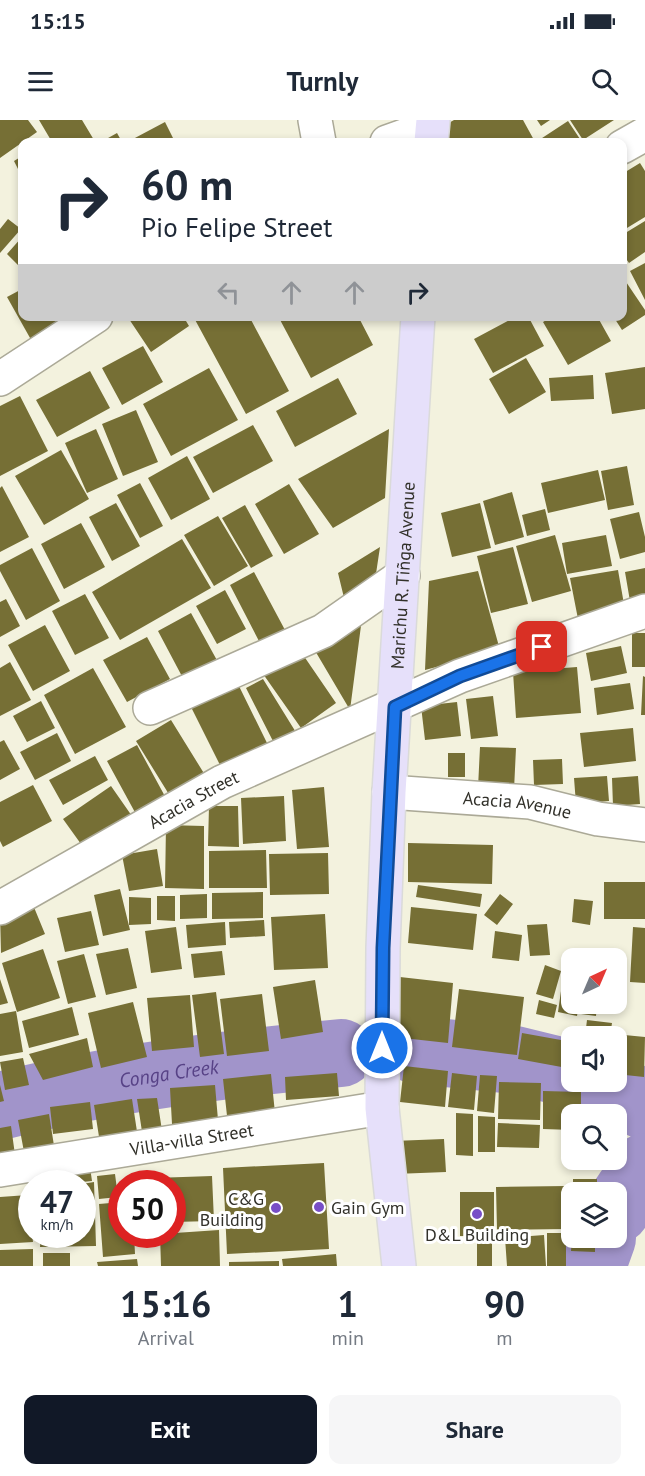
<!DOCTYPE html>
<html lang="en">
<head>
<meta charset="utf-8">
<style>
  body { margin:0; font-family:"PT Sans",sans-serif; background:#f6f6f7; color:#1f2937; height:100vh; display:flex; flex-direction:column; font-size:22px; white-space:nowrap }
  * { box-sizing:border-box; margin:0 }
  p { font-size:20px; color:#747a83 }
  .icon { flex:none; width:33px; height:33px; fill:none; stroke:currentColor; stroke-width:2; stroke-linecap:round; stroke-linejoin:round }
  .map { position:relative; height:1146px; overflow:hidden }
  .drawer { display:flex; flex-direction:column; background:#fff; flex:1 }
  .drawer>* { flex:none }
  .banner { position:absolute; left:18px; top:18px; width:609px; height:183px; border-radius:12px; box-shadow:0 3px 9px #0003; background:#fff; color:#1f2937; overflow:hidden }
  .needle { width:39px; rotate:44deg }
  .fabs { position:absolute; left:561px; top:828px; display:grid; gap:12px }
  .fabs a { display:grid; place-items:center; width:66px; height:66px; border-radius:12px; background:#fff; box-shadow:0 3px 9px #0003; font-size:30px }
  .speed { position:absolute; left:18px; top:1050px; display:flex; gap:12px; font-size:30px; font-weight:700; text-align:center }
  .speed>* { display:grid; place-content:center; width:78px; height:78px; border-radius:50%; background:#fff; box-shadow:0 3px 9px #0003; line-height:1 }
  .speed small { font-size:15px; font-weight:400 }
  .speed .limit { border:9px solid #d22; background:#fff; color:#111 }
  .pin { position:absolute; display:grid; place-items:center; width:51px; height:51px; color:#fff; margin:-26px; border-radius:12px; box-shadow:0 3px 9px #0006 }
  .me { position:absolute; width:66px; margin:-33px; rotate:0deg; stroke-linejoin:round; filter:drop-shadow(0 0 4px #0008) }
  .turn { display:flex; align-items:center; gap:21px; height:126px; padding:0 24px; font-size:27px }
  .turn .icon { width:78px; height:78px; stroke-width:2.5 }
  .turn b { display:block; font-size:42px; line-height:51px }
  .lanes { display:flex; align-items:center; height:57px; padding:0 24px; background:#0003; justify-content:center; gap:30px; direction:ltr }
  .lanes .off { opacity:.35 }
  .eta { display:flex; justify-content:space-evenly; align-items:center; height:102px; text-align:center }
  .eta b { font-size:36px; font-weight:700; line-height:42px }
  .cta { display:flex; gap:12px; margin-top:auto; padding:12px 24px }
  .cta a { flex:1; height:69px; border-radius:12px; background:#111827; color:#fff; font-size:24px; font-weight:700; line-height:69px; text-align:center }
  .cta a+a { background:#f6f6f7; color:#1f2937 }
  .status { display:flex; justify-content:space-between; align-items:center; height:42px; padding:0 30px; background:#fff; direction:ltr }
  .status svg { height:16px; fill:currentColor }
  header { display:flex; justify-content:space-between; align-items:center; height:78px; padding:0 24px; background:#fff; font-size:27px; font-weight:700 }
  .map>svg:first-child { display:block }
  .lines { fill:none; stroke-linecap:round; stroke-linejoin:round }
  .river { stroke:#a194ca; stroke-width:68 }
  .building { fill:#766f35 }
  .minor-casing { stroke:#aba997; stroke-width:36 }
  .major-casing { stroke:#dadad9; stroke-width:36 }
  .minor { stroke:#fff; stroke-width:33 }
  .major { stroke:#e6e0fa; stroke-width:33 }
  .route-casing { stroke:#114b97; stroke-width:15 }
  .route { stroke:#1a73e8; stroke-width:10 }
  .poi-dot { fill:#784ec7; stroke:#fff; stroke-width:2 }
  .labels { text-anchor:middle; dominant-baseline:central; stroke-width:6; stroke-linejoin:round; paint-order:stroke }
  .street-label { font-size:18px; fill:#32312a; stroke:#fff }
  .poi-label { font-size:18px; fill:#32312a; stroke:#fff; text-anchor:end }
  .water-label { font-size:20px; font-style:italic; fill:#574286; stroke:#fff }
</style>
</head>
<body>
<div class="status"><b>15:15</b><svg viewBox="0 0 49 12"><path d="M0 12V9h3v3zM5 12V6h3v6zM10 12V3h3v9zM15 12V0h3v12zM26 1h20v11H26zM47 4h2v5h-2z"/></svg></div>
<header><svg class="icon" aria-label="menu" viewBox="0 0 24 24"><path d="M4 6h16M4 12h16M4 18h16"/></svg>Turnly<svg class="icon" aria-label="search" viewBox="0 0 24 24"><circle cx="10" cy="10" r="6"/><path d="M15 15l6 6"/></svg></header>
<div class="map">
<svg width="645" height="1146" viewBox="0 0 645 1146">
  <rect width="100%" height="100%" fill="#f3f2de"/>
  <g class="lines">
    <!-- river -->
    <g class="river">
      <path d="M416,930L515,940L572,954"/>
      <path d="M600,962L609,964L645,986"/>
      <path id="s1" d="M0,986C112,958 226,944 341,933"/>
      <path d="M616,1090L645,1047"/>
      <path d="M592,1146L602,1118"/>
    </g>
  </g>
  <!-- building -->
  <path class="building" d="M0,0H28L37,12L0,38Z
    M39,0H82L94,20L90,22H52Z
    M454,0H523L534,20L529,22H449L440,8Z
    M537,0H550L541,6Z
    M570,0H614L583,20Z
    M568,1L582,22H536Z
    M165,2L175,22H135L133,19Z
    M117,13L122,22H101Z
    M22,36V57L14,41Z
    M640,43L645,51V97L622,111V54Z
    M8,99L21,109L0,133V109Z
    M645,101V132L629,143L622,133V115Z
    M22,117V149L7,134Z
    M645,143V180L630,151Z
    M622,156L645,190V195L622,210L613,196H622Z
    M22,169V196H84L34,225L7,177Z
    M127,196H183L189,206L151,232Z
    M193,196H249L289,271L246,294Z
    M278,196H358L373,225L311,258Z
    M517,196H528L544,226L493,253L474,219Z
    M553,196H597L611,221L568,245L543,202Z
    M143,226L163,262L122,285L102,248Z
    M526,238L546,272L509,294L489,259Z
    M645,247V289L612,294L605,253Z
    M209,248L238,300L171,336L143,284Z
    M90,251L110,288L57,317L36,280Z
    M593,255L594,279L551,281L549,258Z
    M338,258L357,294L295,327L276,291Z
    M20,276L48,331L0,356V286Z
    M136,290L158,342L123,356L102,304Z
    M253,305L273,341L213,373L193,337Z
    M96,309L118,359L87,373L65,323Z
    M389,309L385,378L333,408L298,359Z
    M61,330L89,379L44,405L15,356Z
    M187,336L210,379L171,400L148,358Z
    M627,346L634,385L608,390L601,351Z
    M598,350L605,380L548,393L541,363Z
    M140,363L163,406L140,418L117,375Z
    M289,364L319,414L284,434L255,384Z
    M2,366L29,417L0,432V368Z
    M512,372L524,417L495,425L483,381Z
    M116,383L140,426L112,441L89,397Z
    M480,383L491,428L452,437L441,393Z
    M245,385L273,436L251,448L222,398Z
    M545,389L550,410L527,416L522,395Z
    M639,392L645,417V432L620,439L610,399Z
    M218,396L248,446L214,466L184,415Z
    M81,403L105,447L64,469L41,424Z
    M555,415L571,471L532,482L516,426Z
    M606,415L612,446L567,454L562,423Z
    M182,419L211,468L120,520L92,472Z
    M380,427L374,467L346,486L338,453Z
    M513,427L528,484L491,493L477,436Z
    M32,428L60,481L26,500L0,451V445Z
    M645,448V485L631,487L625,452Z
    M618,450L625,490L578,499L570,458Z
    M478,451L500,530L425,550L429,461Z
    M254,452L285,510L260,523L230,465Z
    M225,470L246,509L217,524L196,486Z
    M85,474L109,518L75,535L52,491Z
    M6,479L20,506L0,517V482Z
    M191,493L219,544L185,562L158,511Z
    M362,498L350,590L314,529Z
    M45,505L70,551L33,571L8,525Z
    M632,513H645V547H632Z
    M147,517L170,559L127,582L103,540Z
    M297,526L336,583L301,608L261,551Z
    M621,526L627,553L591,561L586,533Z
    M10,542L31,580L0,596V548Z
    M577,547L581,593L516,598L513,552Z
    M93,548L126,607L75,634L44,575Z
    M643,556L645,557V595H641Z
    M263,559L297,614L275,625L246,568Z
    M236,560L267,623L221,647L189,583Z
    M630,563L634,589L597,595L594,568Z
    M493,576L498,616L471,619L466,579Z
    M41,581L55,608L27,622L13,596Z
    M457,582L461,616L425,620L421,586Z
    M171,600L205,655L170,676L136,621Z
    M633,608L636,641L584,647L580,613Z
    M57,613L71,641L35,660L20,632Z
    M4,620L20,649L0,660V622Z
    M137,625L167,680L137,696L107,641Z
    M480,627L516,628L514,670L478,668Z
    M448,633H465V657H448Z
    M95,636L108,660L63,685L49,660Z
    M562,639L563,664L534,665L533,640Z
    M607,656L609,681L576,684L574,658Z
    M638,656L640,684L613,686L612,658Z
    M33,665L52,701L3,727L0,721V682Z
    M111,666L134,699L86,731L63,699Z
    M324,667L329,727L297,729L292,670Z
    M284,676L286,721L243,724L241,678Z
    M209,686H238L239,727L208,726Z
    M166,705L204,706V769L165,768Z
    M408,723L493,725L492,764L408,762Z
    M157,729L163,766L129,771L122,735Z
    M266,730L267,768H209V731Z
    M328,733L329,774L270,775L269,734Z
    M604,762H645V799H604Z
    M418,765L482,774L480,787L416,777Z
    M120,769L130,810L103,816L94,775Z
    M263,772V798L212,799V773Z
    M207,774V798L180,799V775Z
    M500,774L513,784L497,805L484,795Z
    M157,776H175V801L157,800Z
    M129,777L151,778V804L129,805Z
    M574,779L593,781L590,805L572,802Z
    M31,780L45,814L1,833L0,793Z
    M411,787L477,794L473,830L408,823Z
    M91,791L99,825L65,832L57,798Z
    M325,794L328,848L274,850L271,797Z
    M264,800L265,816L230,818L229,802Z
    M225,802L226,825L188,828L186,805Z
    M547,804L550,835L530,836L527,805Z
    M176,807L182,849L151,853L145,811Z
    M633,807L645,808V863L630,862Z
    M495,811L522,815L519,841L492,838Z
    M128,828L137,868L106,875L96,834Z
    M43,829L60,878L17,892L2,843Z
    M222,831L225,855L194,858L191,834Z
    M606,832L622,833L618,871L616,838H605Z
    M84,834L96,877L68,884L57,841Z
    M545,845L561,851L553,879L536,874Z
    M564,850L572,852V884H579L577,896L558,892Z
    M400,857L453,863L448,923L394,917Z
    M0,859L8,883L0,885Z
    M315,860L323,912L281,919L273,867Z
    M459,869L524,877L517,935L452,927Z
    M216,872L224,934L200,937L192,875Z
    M262,874L269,931L227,936L220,879Z
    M190,875L194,927L152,931L147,878Z
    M539,880L557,885L554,898L536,894Z
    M133,882L147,937L101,948L88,893Z
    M582,884H597L596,896L581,894Z
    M72,887L79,915L29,928L22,901Z
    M16,891L23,932L0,936V894Z
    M587,900L612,903L610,916H585Z
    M522,913L572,922L567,948L518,939Z
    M614,914L645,917L644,957L616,954V916H613Z
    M87,918L93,947L43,960L29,934Z
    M23,938L29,965L5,970L0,942Z
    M404,946L448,951L445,987L400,982Z
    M337,953L339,976L286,980L285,957Z
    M452,953L477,956L474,990L448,987Z
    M271,954L275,993L228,1005L223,959Z
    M480,955L497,956L494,993L477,991Z
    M499,962L541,963L540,1000L498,999Z
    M0,965L4,981L0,982Z
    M215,965L218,1000L172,1004L170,968Z
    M543,971L581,972V994H572V1010L543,1009Z
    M157,978L163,1017L143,1018L137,979Z
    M132,979L138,1018L100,1023L94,985Z
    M90,982L93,1009L53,1014L50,987Z
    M456,993L473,994V1036L456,1035Z
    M49,994L55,1032L25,1037L18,1000Z
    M478,996L495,997V1032H478Z
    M498,1003L540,1005L539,1028L497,1027Z
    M11,1006L16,1042L0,1044V1008Z
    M444,1019L446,1052L395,1054L393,1021Z
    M89,1040L92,1061L62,1064L59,1044Z
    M324,1043L329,1129L227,1134L223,1048Z
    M115,1054L118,1077L99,1079L97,1056Z
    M212,1056L214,1101L172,1102V1064H154V1058Z
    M573,1059H597V1072H573Z
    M94,1062L96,1126L40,1127L41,1114H82V1064Z
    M567,1066V1109L497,1110L496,1067Z
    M460,1072H494V1116H460Z
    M28,1075L33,1122L0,1124V1077Z
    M122,1082V1114H134L135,1134L103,1137L99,1084Z
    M219,1110L220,1146H161L160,1114Z
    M547,1113H566V1146H547Z
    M544,1115L546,1146H507L505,1118Z
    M572,1118H595V1132L571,1131Z
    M477,1122H492V1146H477Z
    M33,1129V1146H0V1130Z
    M43,1133H70V1146H43Z
    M336,1134L337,1146H283L282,1139Z
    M137,1139L138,1146H98L97,1142Z
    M279,1141V1146H229V1142Z"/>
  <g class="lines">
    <defs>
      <g id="minor">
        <path d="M315,0L319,22"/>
        <path d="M387,22L432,6"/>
        <path d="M622,27L645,14"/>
        <path d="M0,259L96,196"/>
        <path d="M150,588L323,511L403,455"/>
        <path id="s2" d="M389,672L530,682L598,699L645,705"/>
        <path id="s3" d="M0,788L222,662L460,556L645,491"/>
        <path id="s4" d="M0,1050L382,988"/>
      </g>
      <g id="major">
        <path d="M431,22L433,0"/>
        <path id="s5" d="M399,1146L382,988L383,828L389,672L418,196"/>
      </g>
    </defs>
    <!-- minor casing -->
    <use href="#minor" class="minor-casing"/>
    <!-- major casing -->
    <use href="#major" class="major-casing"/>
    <!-- minor -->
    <use href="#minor" class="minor"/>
    <!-- major -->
    <use href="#major" class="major"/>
  </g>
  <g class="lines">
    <defs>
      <path id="route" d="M382,928L383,828L395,587L460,556L542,527"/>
    </defs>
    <!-- route casing -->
    <use href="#route" class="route-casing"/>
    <!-- route -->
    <use href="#route" class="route"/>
  </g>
  <!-- markers -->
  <g class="poi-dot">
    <circle cx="319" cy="1087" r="6"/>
    <circle cx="276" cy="1088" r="6"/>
    <circle cx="477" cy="1094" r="6"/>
  </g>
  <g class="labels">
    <!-- street labels -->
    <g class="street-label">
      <text stroke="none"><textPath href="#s5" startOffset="692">Marichu R. Tiñga Avenue</textPath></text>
      <text stroke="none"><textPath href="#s3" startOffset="222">Acacia Street</textPath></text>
      <text stroke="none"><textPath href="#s2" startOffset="129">Acacia Avenue</textPath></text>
      <text stroke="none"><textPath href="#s4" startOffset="194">Villa-villa Street</textPath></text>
    </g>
    <!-- poi labels -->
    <g class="poi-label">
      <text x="264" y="1078">C&amp;G<tspan x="264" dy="21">Building</tspan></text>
      <text x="331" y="1087" text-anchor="start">Gain Gym</text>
      <text x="477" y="1114" text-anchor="middle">D&amp;L Building</text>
    </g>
    <!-- water labels -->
    <g class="water-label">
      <text stroke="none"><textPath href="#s1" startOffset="172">Conga Creek</textPath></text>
    </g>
  </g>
</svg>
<div class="fabs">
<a><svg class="needle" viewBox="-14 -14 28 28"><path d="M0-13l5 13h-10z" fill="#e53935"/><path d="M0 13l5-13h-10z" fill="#747a83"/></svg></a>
<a><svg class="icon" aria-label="sound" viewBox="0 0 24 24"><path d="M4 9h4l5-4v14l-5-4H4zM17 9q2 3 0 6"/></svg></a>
<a><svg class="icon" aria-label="search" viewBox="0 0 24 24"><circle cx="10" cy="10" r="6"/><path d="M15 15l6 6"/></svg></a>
<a><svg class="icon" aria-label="layers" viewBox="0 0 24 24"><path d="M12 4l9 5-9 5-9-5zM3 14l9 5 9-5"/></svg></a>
</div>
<div class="speed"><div>47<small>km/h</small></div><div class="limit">50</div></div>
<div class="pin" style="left:542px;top:527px;background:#d93025"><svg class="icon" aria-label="arrive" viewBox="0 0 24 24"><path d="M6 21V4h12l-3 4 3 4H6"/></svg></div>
<svg class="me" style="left:382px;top:928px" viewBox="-20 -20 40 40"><circle r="17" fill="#1a73e8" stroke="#fff" stroke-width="3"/><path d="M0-11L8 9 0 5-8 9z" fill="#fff"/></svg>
<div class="banner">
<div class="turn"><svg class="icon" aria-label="right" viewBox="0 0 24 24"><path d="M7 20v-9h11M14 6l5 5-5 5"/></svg><div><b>60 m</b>Pio Felipe Street</div></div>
<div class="lanes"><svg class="icon off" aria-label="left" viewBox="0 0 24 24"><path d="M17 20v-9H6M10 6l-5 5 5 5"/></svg><svg class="icon off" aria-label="ahead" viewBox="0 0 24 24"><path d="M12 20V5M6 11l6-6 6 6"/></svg><svg class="icon off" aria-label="ahead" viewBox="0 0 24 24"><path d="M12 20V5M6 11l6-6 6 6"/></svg><svg class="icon" aria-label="right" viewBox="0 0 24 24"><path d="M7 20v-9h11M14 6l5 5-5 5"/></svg></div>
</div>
</div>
<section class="drawer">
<div class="eta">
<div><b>15:16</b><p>Arrival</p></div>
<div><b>1</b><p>min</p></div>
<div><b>90</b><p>m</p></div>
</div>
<div class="cta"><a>Exit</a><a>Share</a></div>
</section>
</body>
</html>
